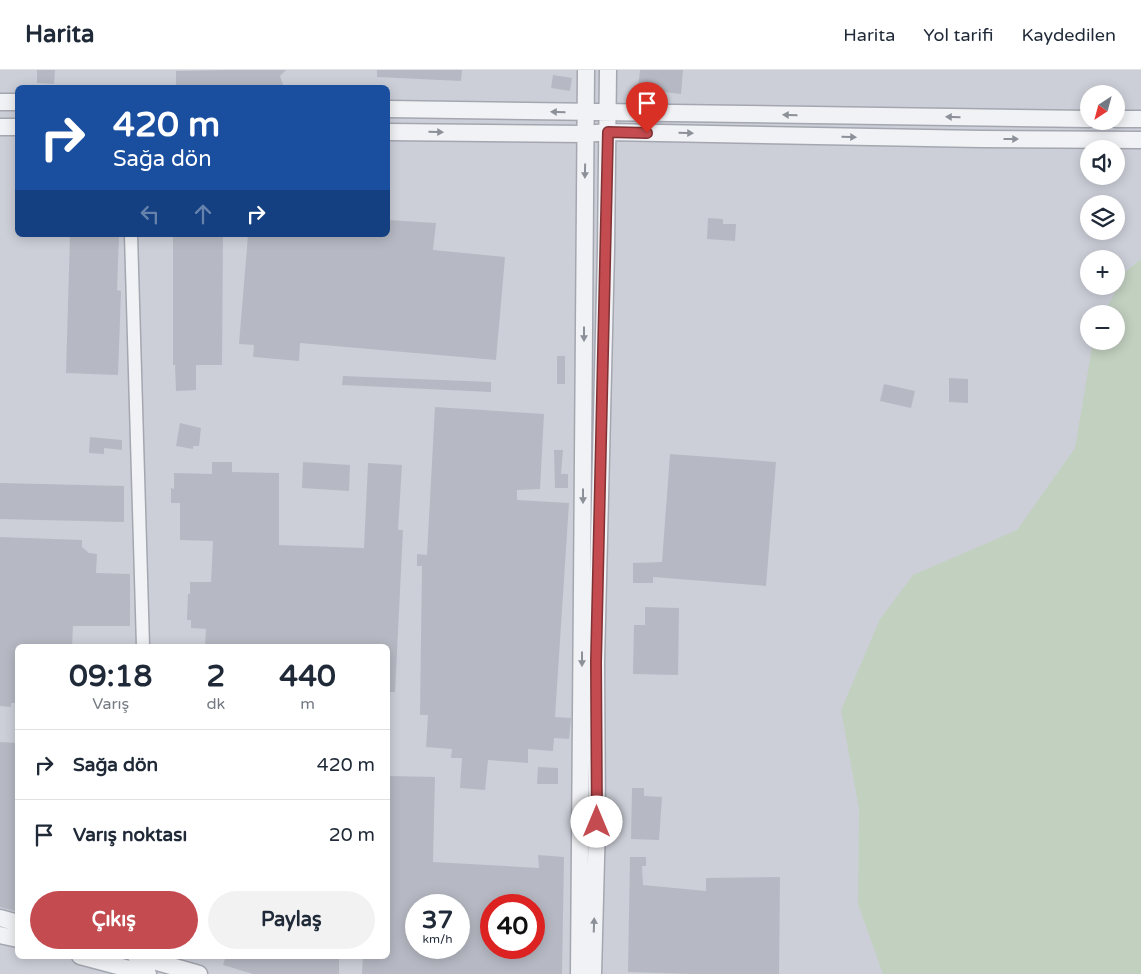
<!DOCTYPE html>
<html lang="tr">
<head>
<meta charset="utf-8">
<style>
  body { margin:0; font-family:"Varela Round",sans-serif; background:#f2f2f3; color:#1f2937; height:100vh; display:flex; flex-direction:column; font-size:19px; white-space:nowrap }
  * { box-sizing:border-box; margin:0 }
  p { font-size:16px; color:#747a83 }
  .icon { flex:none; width:28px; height:28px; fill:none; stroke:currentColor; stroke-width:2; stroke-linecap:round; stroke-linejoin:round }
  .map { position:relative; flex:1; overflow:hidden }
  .details { position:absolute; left:15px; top:574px; width:375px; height:315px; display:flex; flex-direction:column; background:#fff; border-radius:8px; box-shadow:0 2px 12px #0003 }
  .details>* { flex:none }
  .top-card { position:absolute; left:15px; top:15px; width:375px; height:152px; border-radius:8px; box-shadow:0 2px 12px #0003; background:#1a4fa0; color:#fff; overflow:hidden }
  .needle { width:32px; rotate:216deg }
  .tools { position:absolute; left:1080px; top:15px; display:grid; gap:10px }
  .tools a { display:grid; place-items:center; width:45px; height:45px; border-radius:50%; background:#fff; box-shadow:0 2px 12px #0003; font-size:25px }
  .speed { position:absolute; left:405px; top:824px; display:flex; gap:10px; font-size:25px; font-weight:700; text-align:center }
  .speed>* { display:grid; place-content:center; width:65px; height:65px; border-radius:50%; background:#fff; box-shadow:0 2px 12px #0003; line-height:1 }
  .speed small { font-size:12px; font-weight:400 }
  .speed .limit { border:8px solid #d22; background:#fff; color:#111 }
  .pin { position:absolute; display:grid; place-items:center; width:42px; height:42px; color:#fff; margin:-51px -21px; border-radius:50% 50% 50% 0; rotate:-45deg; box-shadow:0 0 5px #0007 }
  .pin .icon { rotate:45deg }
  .me { position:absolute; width:55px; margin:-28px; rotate:0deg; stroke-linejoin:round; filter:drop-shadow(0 0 4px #0008) }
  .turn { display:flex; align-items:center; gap:18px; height:105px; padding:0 15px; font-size:22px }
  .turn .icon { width:65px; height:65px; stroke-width:2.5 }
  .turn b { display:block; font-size:35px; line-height:42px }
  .lanes { display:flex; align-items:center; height:48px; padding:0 15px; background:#0003; justify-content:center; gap:25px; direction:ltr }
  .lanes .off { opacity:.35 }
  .eta { display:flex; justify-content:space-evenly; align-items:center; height:85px; text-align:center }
  .eta b { font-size:30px; font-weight:700; line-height:35px }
  .cta { display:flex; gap:10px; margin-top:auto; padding:10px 15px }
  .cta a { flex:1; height:58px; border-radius:30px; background:#c44b4f; color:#fff; font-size:20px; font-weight:700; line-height:58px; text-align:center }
  .cta a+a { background:#f2f2f3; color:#1f2937 }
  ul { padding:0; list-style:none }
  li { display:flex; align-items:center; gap:15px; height:70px; padding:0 15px; border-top:1px solid #e0e1e3 }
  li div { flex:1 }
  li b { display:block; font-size:19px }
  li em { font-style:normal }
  header { display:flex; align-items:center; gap:30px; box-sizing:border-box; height:70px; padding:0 25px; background:#fff; border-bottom:1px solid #e0e1e3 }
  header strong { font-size:24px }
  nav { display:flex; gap:28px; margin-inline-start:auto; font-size:18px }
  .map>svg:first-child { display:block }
  .built { fill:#cccfd8; fill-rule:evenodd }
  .green { fill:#c2d0c0 }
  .building { fill:#b6b9c3; fill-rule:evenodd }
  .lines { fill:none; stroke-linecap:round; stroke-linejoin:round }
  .minor-casing { stroke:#a4a7b0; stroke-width:15 }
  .tertiary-casing { stroke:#a4a7b0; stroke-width:19 }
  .minor { stroke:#f1f2f5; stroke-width:12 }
  .tertiary { stroke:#f1f2f5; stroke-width:16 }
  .oneway { fill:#8c9098 }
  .route-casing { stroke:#7f3133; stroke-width:12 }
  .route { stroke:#c44b4f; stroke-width:9 }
</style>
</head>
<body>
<header>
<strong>Harita</strong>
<nav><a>Harita</a><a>Yol tarifi</a><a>Kaydedilen</a></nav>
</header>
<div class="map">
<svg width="1141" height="904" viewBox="0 0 1141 904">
  <rect width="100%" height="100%" fill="#dee0e7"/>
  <!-- built -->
  <path class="built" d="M0,0H1141V904H0ZM18,18H388V165H18ZM1089,24H1116V51H1089ZM1089,79H1116V106H1089ZM1089,134H1116V161H1089ZM1089,189H1116V216H1089ZM1089,244H1116V271H1089ZM18,576H388V886H18ZM416,835H459V878H416ZM491,835H534V878H491Z"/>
  <!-- green -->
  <path class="green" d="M1141,189V904H883L858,834L859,739L841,640L880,549L913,505L1017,460L1075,378L1093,271H1116V244H1104L1126,201Z"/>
  <!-- building -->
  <path class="building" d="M37,0H55L54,14L37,13Z
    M229,0H286L280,6L284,18H176V1Z
    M377,0H462L461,11L377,7Z
    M640,0H683L681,24L638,19Z
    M553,5L572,8L570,21L551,18Z
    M708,148L723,149V154H736L735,171L707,169Z
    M388,150L436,153L433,180L505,187L496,290L300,273L299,291L253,287L254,275L239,274L248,165H388Z
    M70,165H119L117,220L121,221L118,305L66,303Z
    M173,165H223L222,295H196V320L176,321L175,295H173Z
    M557,286H565V314H557Z
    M343,306L491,312V322L342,315Z
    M949,308L968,309V333L949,332Z
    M884,314L915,321L911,338L880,331Z
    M435,337L544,344L540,419L517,420V430L569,433L555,647L571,648L569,669L554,668L553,681L528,679V693L488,690L485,720L460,718L462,688H451L452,679L426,677L428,645H420L422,496H417V484L427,485Z
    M180,353L201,358L199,376H193V379L176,376Z
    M90,367L122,370V380L104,378V384L89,383Z
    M554,380H563L561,404H568V418H555Z
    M670,384L776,392L766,516L653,507V513H633V493L662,492Z
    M212,392H232V402L279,403V475L364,478L368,393L402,395L398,460H403L395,622H388V576H205L206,559L191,558V550H187L188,524H190V512H211L213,471L180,470V433H171V418L174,419V403L212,404Z
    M303,392L350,395L349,421L302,418Z
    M0,413L124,416V452L0,449Z
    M0,467L82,470V477L89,483L97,484L96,503L130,504V556H73L72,576H18V633H11V637L0,636Z
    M645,537L679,538L678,605L633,604L634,555H645Z
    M0,672L18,673V842L0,837Z
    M538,697L558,698V714H537Z
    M388,706L435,707L433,792L539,798L538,785L564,787L562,904H362L363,886H388ZM416,835H459V878H416ZM491,835H534V878H491Z
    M632,718H644V726L662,727L659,770L631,769Z
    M630,787H646V796H642L643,815L706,821V808L780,807L779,904H692L628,902Z
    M226,886H339V904H253L223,895Z"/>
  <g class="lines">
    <defs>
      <path id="minor" d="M131,165L143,576"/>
      <path id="tertiary" d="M0,32H18
        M388,39L1089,49
        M1116,49H1141
        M0,57H18
        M388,62L585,64L608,62L981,69L1141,70
        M0,848L18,853
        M0,865L18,869
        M80,886L148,904
        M136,886L199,904
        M579,904L586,0
        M593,904L597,752L596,592L606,180L608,0"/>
    </defs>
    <!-- minor casing -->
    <use href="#minor" class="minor-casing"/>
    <!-- tertiary casing -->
    <use href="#tertiary" class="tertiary-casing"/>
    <!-- minor -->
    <use href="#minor" class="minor"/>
    <!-- tertiary -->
    <use href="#tertiary" class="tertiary"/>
  </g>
  <!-- one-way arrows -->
  <defs><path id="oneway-solid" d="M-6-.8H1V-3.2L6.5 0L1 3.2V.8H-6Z" transform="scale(1.25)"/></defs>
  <g class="oneway">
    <use href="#oneway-solid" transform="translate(558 42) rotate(-179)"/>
    <use href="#oneway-solid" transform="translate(790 45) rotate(-179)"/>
    <use href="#oneway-solid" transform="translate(953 47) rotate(-179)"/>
    <use href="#oneway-solid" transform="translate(436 62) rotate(1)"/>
    <use href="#oneway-solid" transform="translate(686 63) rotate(1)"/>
    <use href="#oneway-solid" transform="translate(849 67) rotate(1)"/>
    <use href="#oneway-solid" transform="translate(1011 69)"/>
    <use href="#oneway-solid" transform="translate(585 101) rotate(91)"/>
    <use href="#oneway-solid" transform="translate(584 264) rotate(90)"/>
    <use href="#oneway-solid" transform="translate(583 426) rotate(90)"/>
    <use href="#oneway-solid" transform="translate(582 589) rotate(90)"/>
    <use href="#oneway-solid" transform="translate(594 855) rotate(-88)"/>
  </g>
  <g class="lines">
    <defs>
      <path id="route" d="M597,752L596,592L608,62L647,63"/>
    </defs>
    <!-- route casing -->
    <use href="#route" class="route-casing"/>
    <!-- route -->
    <use href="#route" class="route"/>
  </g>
</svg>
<div class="tools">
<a><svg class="needle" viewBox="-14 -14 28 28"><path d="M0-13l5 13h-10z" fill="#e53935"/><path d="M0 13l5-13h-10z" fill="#747a83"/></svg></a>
<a><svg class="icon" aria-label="sound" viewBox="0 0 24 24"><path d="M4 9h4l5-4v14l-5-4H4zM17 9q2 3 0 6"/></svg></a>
<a><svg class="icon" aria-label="layers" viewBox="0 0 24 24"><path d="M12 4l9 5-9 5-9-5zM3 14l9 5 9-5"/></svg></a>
<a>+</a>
<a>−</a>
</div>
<div class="speed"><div>37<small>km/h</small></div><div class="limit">40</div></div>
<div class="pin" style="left:647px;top:63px;background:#d93025"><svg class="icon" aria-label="arrive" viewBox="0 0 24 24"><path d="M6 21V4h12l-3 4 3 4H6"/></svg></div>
<svg class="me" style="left:597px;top:752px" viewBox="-20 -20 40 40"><circle r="19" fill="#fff"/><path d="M0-13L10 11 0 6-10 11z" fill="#c44b4f"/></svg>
<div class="top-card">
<div class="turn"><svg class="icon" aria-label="right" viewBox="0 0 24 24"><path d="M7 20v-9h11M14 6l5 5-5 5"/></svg><div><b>420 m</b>Sağa dön</div></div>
<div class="lanes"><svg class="icon off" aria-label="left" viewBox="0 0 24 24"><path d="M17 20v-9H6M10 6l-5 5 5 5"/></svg><svg class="icon off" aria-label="ahead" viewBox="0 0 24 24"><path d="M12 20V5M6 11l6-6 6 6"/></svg><svg class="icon" aria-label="right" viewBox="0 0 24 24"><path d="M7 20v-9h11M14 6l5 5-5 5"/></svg></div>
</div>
<section class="details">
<div class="eta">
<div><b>09:18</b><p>Varış</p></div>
<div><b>2</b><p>dk</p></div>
<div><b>440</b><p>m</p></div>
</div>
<ul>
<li><svg class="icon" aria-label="right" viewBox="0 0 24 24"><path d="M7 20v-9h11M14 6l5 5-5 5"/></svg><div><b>Sağa dön</b></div><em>420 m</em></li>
<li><svg class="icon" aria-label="arrive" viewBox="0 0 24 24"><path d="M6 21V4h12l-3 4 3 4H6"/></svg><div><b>Varış noktası</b></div><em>20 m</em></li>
</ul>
<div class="cta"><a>Çıkış</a><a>Paylaş</a></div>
</section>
</div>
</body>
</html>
